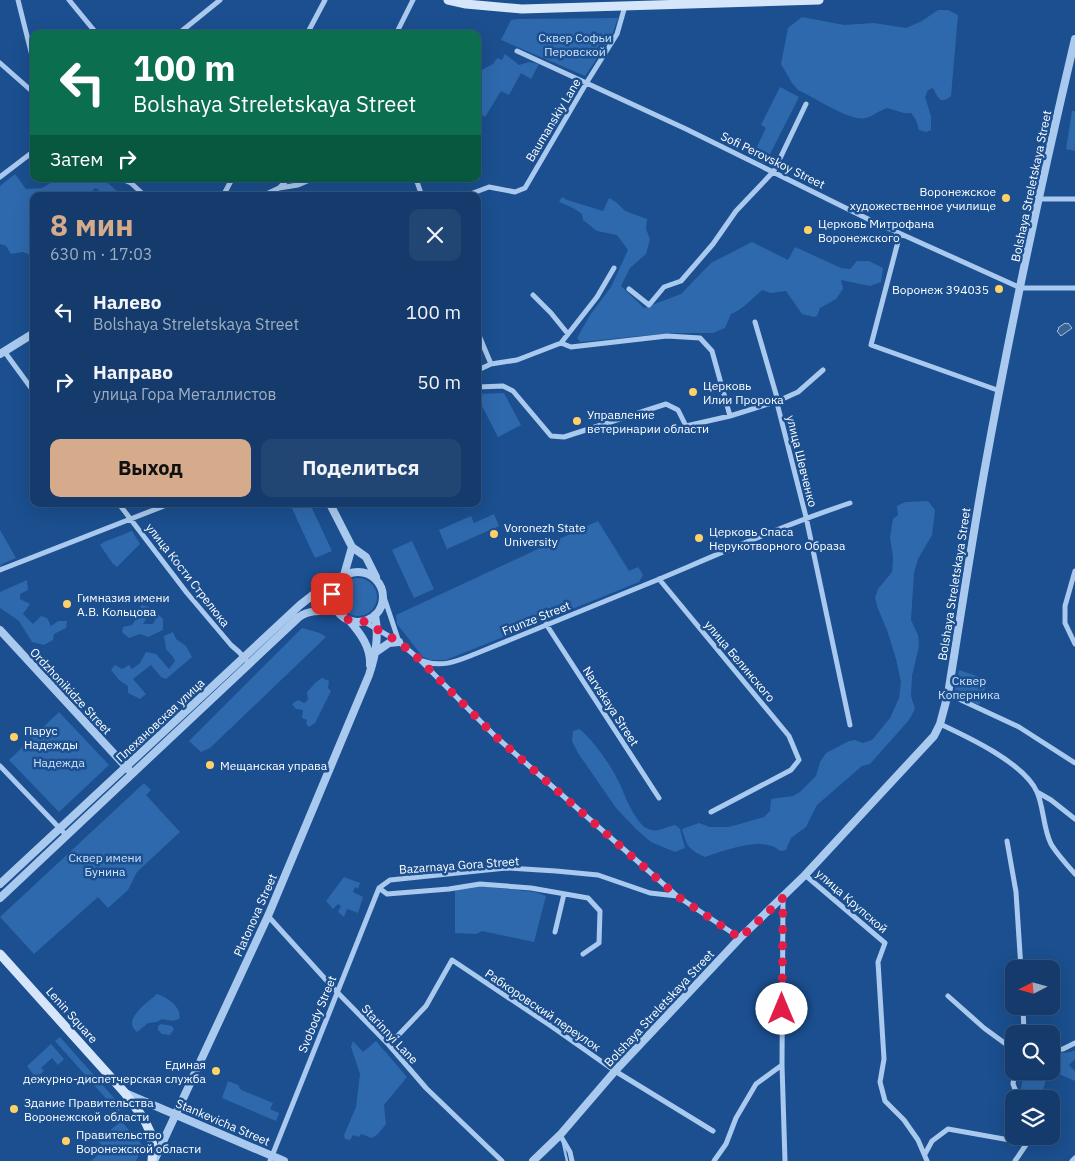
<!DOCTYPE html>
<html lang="ru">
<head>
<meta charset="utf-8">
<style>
  body { margin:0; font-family:"IBM Plex Sans",sans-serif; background:#214673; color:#f1f3f6; height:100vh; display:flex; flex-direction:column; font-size:19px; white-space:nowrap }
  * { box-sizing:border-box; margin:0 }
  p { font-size:16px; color:#9dadc1 }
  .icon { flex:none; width:28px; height:28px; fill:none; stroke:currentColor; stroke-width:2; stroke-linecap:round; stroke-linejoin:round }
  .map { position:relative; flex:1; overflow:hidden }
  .drawer { position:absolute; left:30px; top:192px; width:451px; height:315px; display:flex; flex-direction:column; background:#143b6b; border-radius:10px; box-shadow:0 5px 20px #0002,0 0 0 1px #33557e }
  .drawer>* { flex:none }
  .top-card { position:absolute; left:30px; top:30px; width:451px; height:152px; border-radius:10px; box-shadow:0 5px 20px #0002,0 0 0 1px #33557e; background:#0b6e4f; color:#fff; overflow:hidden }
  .needle { width:32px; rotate:264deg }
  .buttons { position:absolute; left:1005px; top:960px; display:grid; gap:10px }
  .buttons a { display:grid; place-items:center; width:55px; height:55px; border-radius:10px; background:#143b6b; box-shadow:0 5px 20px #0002,0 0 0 1px #33557e; font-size:25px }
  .pin { position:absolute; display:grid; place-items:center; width:42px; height:42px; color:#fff; margin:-21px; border-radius:10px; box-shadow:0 2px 8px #0006 }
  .me { position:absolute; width:55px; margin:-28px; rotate:0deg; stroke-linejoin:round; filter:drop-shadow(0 0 4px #0008) }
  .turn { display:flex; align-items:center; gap:18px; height:105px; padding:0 20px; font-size:22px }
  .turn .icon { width:65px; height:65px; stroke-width:2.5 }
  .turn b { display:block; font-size:35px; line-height:42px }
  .then { display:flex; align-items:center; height:48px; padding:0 20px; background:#0003; gap:10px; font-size:19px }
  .round { display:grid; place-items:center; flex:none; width:52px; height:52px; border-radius:10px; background:#214673 }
  .head { display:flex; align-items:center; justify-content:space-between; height:85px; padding:0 20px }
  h1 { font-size:30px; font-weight:700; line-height:38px; color:#d6ab8b }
  .action { display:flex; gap:10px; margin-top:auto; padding:10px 20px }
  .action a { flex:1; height:58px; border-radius:10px; background:#d6ab8b; color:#111; font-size:20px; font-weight:700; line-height:58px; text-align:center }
  .action a+a { background:#214673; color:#f1f3f6 }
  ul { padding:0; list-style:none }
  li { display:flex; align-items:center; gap:15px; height:70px; padding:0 20px }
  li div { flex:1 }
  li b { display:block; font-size:19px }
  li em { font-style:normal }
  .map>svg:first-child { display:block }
  .green { fill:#2e69ad }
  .water { fill:#3c6290; stroke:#9cc4f0 }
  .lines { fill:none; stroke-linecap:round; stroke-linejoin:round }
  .stream { stroke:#9cc4f0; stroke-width:2.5 }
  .minor { stroke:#a9c9ee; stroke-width:5 }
  .tertiary { stroke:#a9c9ee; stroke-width:8 }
  .secondary { stroke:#d6e6fa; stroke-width:9 }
  .route { stroke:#e11d48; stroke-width:9; stroke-dasharray:0 16.2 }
  .poi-dot { fill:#ffd166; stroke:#1b4f8f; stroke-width:2 }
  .labels { text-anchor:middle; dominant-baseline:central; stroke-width:5; stroke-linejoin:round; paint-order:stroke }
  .park-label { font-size:12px; fill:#cfe3fa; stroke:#1b4f8f }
  .street-label { font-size:12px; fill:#fff; stroke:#1b4f8f }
  .poi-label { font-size:12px; fill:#fff; stroke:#1b4f8f; text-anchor:start }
</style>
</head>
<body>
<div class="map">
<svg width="1075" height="1161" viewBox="0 0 1075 1161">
  <rect width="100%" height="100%" fill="#1b4f8f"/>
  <!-- green -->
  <path class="green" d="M938,10H948L958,15L951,96C940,105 938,98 933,88L928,90L925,97L931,116V130L926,132L919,130L916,120L911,113H904L887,108C880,110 873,116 866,118C850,122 814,97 798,90L792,83L781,64L788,28L802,17L844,25L874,23L906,28L922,21Z
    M618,18L611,38L585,76L501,40L511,20L517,19Z
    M505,54L519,65L529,62L539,64L531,79L521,73L509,95L501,91L485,117L478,112V72L493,64L497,58L502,60Z
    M780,87L799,97L765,164L752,157L766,128L761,125Z
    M1072,111H1075V151L1066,149Z
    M15,174L26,189L42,188L57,179H103L123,196H106L96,188L84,196H34V234L32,241L34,244V255H30L23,252L11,254L6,246L0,244V186Z
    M562,197L567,200L603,211L609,198L616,202L625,211L647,219L646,229L650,239L646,254L630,268L621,286L644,308L681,294L711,263L752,242L788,260L795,247L841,268L850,269L857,261H869L883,268L881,282L870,286L841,280L843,289L836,299L820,308L817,316L814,317L802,314L786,291L771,293L762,290C752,299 743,309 731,314L725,328L713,333H671L580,342L577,338L590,315L611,287L628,250L617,235L597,231L583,220L582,214L573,208L559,202Z
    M504,393L521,425L498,437L482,406L478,408V394Z
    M928,501L935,510L932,535L918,559L914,573L911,620L918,635L919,646L912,676L911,696L915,709L909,720L870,764L862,766L817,805L806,827L791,838L786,850L780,851C765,835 723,851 705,857C688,849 687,847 682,829L699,823L710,827H729L764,817L770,811L771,799L793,796L800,792L816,776L820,762L826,753L849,741L855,740L863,743L872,740L890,718L899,698L901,682L896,659L887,630L878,609L875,598L878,589L892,572L893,557L890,537L893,519L898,515L897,506L905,502Z
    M290,504H310L332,551L315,558Z
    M494,514L499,526L447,549L439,530L471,516L474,523Z
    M598,521L629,571L638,567L643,575L639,582L446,660H431L423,657L397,624L396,615Z
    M0,530L16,558L2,564L0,567Z
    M132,531L140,544L117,567L113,564L100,545L104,542Z
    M412,541L434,589L414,598L392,550Z
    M339 597a19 19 0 1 1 38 0a19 19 0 1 1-38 0Z
    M27,580L28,590L20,594V599L30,604L23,614L33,624L41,616L47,618L51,626L58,621H67L66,628L54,634L53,640L44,645L32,642L19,621L0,608V592Z
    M141,605L149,607V614L143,624H153L158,614L163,619V630L148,637L140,634L129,638L122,632L123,627L132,625L140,614Z
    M302,628L320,633L326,637L210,748L201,752L189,741Z
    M173,632L176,639L186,646L192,657L166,679L161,677L151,665L133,679L146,694L140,699L128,693V686L119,680L111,670L115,665L122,669L129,665L132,669L140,663L146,652L156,654L169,669L175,661L173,657L166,649L164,636Z
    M959,670L988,680L979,705L956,695L955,688Z
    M322,678L329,681L328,688L331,691L315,723L309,727L306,724L307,720L302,718L303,710L296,709L292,704L298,700L304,703L308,700L307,692L316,682Z
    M59,712L109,765L59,812L9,760Z
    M579,729C594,740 615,771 622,789C626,799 636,822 646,828C656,834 665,827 675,825L680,829L685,848L675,852L651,842L636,829L616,808L578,753L572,741L573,731Z
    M144,783L151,790L146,795L180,832L137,872L128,890L108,908L98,897L34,954L0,917Z
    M344,877L360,883L358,889L355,887L353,892L363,897L358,913L347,909L344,917L338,912L341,906L338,904L333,909L326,901Z
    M479,886L535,892L546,896L534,942L482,931L476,934L455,933V890Z
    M157,994C167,997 183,1008 179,1019L173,1021L162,1019L157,1022L148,1023L137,1032C121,1020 148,1002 157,994Z
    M161,1024L172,1026L174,1029L170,1035L162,1034L158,1030V1026Z
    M60,1037L123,1108L118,1112L55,1041Z
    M353,1041L363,1052L376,1041L407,1077L384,1105L386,1124L378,1134L372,1138L361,1134L359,1137L353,1135L350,1140L345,1139L344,1135L356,1107L360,1074L351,1047Z
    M51,1044L64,1059L58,1065L52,1058L41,1068L44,1071L36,1078L27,1066Z
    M1075,1050V1059L1069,1065L1075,1071V1081L1059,1074L1047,1077L1040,1099H1028L1021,1089L1024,1071H1051V1054L1071,1052Z
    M228,1081L238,1085L241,1090L273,1103L270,1109L279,1113L276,1121L222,1098Z
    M121,1121L143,1146L136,1161H91L105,1149L98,1141Z"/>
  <!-- water -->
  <path class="water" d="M1065,323L1067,324L1068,323L1072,328L1061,336L1057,331L1059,329L1058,328Z"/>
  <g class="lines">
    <!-- stream -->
    <path class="stream" d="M563,1143L567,1161"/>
    <!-- minor -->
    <path class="minor" d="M18,0L33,60L34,75
      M69,0L97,34
      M178,34L220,0
      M307,34L325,0
      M396,34L413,0
      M517,51L686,129L870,220L1021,288H1075
      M0,63L34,93
      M0,177L34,151
      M122,179L131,183L145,196
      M416,179L422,196
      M280,187L288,179
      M223,196L232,179
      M262,196L279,188L298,185L312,179
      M465,196L489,187L515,192L525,188L587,82L617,34L625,6
      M1038,199H1075
      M900,234L871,345L1000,391
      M629,289L649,305L664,287L681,281L713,244L736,211L774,171L806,104
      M533,295L551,313L568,334
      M755,322L778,401V407L806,517L850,725
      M478,333L491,364
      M561,343L571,347L667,336L700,338L712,351L730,416
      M4,351L34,392
      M478,370L491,364L517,360L561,343L597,297L614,268
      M478,387L503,386L513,391L551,436L564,437L666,404L678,410L686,426L730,416L778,401L798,392L823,370
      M119,504L187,593L231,645L239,652L246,660
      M0,570L169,504
      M1075,571L1065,606V623L1075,644
      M659,579L789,736L799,760L791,770L711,812
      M383,594L399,642
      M363,621L399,642L420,660L495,736L677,896L740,938
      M546,624L659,798
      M423,661C442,668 457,661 475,654C535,629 596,605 657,580C721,553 784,525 850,503
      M948,694L1019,727L1075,763
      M940,724C968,737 1024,763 1037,792C1044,808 1043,828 1051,844C1057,854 1067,865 1075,874
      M0,766L67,836
      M1037,792L1051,800L1075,819
      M1007,841L1016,892L1021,969
      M805,875L885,943L878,962L884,1059L880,1082L885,1101L904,1120L918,1140L927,1161
      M379,888L387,894L449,889L480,884L531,888L588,898L600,911L599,943L583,954
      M783,898L782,1065L785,1161
      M268,916L337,992L389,1045L426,1088L502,1161
      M555,932L564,894
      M948,996L984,1028L1014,1050
      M1023,1006L1024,1034
      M389,1045L426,1006L452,960L551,1026L615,1071L713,1131
      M1051,1050L1063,1049L1075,1043
      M1015,1071L1013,1084L1019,1099
      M560,1135L570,1152L572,1161
      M925,1154L932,1141L948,1129L1026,1143
      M270,1161L379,888L390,880L506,868L556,871L598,875L650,893L677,896
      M714,1161L726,1144L736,1118L756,1084L782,1065
      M1015,1161L1032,1136
      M1072,1161L1075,1158"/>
    <!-- tertiary -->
    <path class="tertiary" d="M0,354L34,333
      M330,504L352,547L366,557L376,577
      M333 597a25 25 0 1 1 50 0a25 25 0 1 1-50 0Z
      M344,575L352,547
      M349,620C360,633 371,647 370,665
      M0,630L129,770
      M376,652L389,643L399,642
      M0,884L300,605L327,584L340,578
      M0,898L299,617C310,609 324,611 337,611
      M125,1093L284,1161
      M154,1161L268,916L369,675C376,654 379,636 375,615
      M533,1161L560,1135L615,1071L740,938L805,875L934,736L940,724L948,694C960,620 971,546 984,473C1010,328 1041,183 1075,39"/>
    <!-- secondary -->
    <path class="secondary" d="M448,0L466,4L522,9L819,0
      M0,954L125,1093L144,1119L151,1134L153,1147L152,1161"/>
  </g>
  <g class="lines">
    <!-- route -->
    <path class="route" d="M332,594L334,606L342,617L349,620L363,621L399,642L420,660L495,736L677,896L740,938L783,898L782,1009"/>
  </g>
  <!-- markers -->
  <g class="poi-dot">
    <circle cx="1006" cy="198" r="5"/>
    <circle cx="808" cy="230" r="5"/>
    <circle cx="999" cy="289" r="5"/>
    <circle cx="693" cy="392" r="5"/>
    <circle cx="577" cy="421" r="5"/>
    <circle cx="494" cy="534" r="5"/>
    <circle cx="699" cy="538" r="5"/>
    <circle cx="67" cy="604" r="5"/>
    <circle cx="14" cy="737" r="5"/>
    <circle cx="210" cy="765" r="5"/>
    <circle cx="216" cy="1071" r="5"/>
    <circle cx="14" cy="1109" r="5"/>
    <circle cx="66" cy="1141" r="5"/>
  </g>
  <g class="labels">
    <!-- park labels -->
    <g class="park-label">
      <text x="575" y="37">Сквер Софьи<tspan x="575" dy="14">Перовской</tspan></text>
      <text x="969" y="680">Сквер<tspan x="969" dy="14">Коперника</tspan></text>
      <text x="59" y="762">Надежда</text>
      <text x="105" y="857">Cквер имени<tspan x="105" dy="14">Бунина</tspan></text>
    </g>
    <!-- street labels -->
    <g class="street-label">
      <text transform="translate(553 120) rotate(-59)">Baumanskiy Lane</text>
      <text transform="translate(773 160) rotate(26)">Sofi Perovskoy Street</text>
      <text transform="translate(1031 186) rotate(-78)">Bolshaya Streletskaya Street</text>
      <text transform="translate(802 461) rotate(76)">улица Шевченко</text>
      <text transform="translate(188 575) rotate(52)">улица Кости Стрелюка</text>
      <text transform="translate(954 584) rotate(-81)">Bolshaya Streletskaya Street</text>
      <text transform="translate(536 618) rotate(-22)">Frunze Street</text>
      <text transform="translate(740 661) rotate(50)">улица Белинского</text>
      <text transform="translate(71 691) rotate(47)">Ordzhonikidze Street</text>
      <text transform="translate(611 706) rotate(57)">Narvskaya Street</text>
      <text transform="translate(160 720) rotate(-43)">Плехановская улица</text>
      <text transform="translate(459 865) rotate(-4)">Bazarnaya Gora Street</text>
      <text transform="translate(852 901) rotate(41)">улица Крупской</text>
      <text transform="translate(255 915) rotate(-66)">Platonova Street</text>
      <text transform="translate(659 1008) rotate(-47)">Bolshaya Streletskaya Street</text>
      <text transform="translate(543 1010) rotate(34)">Рабкоровский переулок</text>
      <text transform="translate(317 1014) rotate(-68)">Svobody Street</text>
      <text transform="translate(72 1015) rotate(48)">Lenin Square</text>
      <text transform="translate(390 1034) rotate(47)">Starinnyi Lane</text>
      <text transform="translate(223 1122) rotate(23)">Stankevicha Street</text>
    </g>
    <!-- poi labels -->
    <g class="poi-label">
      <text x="996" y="191" text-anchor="end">Воронежское<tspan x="996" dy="14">художественное училище</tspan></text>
      <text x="818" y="223">Церковь Митрофана<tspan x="818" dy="14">Воронежского</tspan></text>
      <text x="989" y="289" text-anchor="end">Воронеж 394035</text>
      <text x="703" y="385">Церковь<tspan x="703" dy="14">Илии Пророка</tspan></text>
      <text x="587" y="414">Управление<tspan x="587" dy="14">ветеринарии области</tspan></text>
      <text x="504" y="527">Voronezh State<tspan x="504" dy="14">University</tspan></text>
      <text x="709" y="531">Церковь Спаса<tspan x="709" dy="14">Нерукотворного Образа</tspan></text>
      <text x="77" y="597">Гимназия имени<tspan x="77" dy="14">А.В. Кольцова</tspan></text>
      <text x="24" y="730">Парус<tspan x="24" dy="14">Надежды</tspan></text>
      <text x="220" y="765">Мещанская управа</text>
      <text x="206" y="1064" text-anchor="end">Единая<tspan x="206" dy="14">дежурно-диспетчерская служба</tspan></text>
      <text x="24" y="1102">Здание Правительства<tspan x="24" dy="14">Воронежской области</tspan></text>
      <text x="76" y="1134">Правительство<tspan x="76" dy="14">Воронежской области</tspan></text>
    </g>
  </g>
</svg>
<div class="buttons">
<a><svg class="needle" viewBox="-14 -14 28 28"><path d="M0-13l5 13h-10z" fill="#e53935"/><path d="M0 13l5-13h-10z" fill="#9dadc1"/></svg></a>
<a><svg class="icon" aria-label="search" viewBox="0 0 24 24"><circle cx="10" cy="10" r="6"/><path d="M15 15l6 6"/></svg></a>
<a><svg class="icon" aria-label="layers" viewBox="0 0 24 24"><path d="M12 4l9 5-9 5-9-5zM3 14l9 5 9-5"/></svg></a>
</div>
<div class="pin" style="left:332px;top:594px;background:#d93025"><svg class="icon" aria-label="arrive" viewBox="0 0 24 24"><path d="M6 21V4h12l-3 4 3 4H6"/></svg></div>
<svg class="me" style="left:782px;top:1009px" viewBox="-20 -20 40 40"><circle r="19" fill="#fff"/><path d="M0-13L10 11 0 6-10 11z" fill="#e11d48"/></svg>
<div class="top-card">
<div class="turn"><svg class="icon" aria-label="left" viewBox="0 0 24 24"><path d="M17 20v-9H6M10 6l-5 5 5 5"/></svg><div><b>100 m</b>Bolshaya Streletskaya Street</div></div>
<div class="then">Затем<svg class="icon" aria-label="right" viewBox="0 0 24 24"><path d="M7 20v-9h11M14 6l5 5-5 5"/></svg></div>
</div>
<section class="drawer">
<div class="head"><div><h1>8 мин</h1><p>630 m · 17:03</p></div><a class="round"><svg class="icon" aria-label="close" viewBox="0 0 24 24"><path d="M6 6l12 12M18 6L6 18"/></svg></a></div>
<ul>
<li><svg class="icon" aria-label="left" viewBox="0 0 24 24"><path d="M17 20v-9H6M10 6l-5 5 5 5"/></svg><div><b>Налево</b><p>Bolshaya Streletskaya Street</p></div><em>100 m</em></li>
<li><svg class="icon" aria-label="right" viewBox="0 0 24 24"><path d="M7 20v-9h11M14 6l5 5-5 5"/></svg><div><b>Направо</b><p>улица Гора Металлистов</p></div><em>50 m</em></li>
</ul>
<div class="action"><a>Выход</a><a>Поделиться</a></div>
</section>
</div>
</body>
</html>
